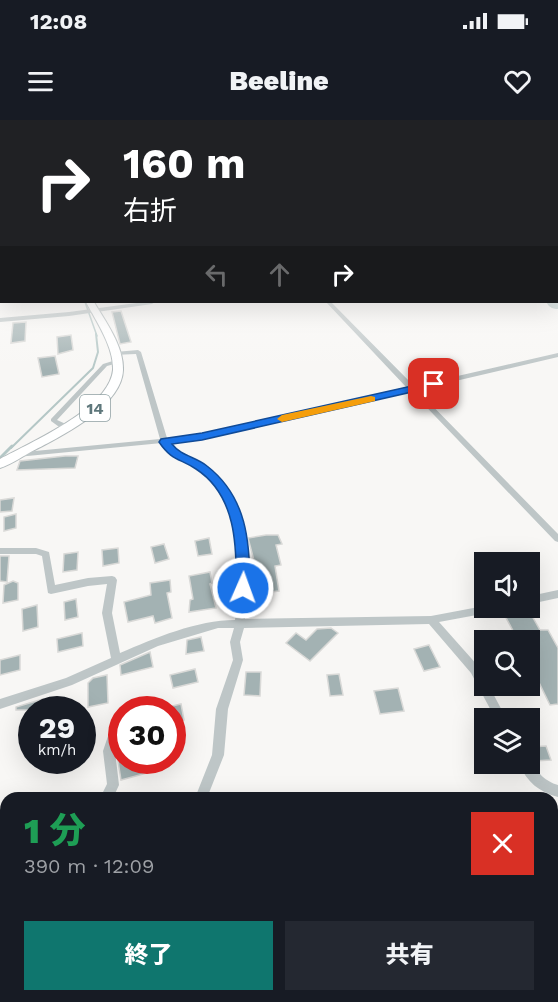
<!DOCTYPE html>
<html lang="ja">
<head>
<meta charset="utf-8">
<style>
  body { margin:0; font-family:"Work Sans","Noto Sans JP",sans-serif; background:#242831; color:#f1f3f6; height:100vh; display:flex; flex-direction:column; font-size:22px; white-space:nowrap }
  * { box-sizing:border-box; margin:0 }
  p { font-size:20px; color:#9ea1a6 }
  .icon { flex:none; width:33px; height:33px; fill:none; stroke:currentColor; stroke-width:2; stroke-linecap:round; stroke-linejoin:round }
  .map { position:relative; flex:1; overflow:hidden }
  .panel { position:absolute; left:0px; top:672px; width:558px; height:210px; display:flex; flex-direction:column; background:#171b24; border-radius:18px 18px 0 0; box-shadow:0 6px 24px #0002 }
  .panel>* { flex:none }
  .guide { position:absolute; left:0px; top:0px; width:558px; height:183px; box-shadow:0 6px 24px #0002; background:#202124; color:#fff; overflow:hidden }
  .tools { position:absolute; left:474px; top:432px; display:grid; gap:12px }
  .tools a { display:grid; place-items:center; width:66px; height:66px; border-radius:0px; background:#171b24; box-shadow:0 6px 24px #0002; font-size:30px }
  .speed { position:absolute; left:18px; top:576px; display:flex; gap:12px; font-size:30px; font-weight:700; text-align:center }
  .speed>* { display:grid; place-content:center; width:78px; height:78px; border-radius:50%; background:#171b24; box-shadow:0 6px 24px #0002; line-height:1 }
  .speed small { font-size:15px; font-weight:400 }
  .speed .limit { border:9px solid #d22; background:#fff; color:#111 }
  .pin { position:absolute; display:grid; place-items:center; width:51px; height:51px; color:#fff; margin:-26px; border-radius:12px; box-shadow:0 3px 9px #0006 }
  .me { position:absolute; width:66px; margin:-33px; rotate:2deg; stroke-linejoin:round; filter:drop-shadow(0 0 4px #0008) }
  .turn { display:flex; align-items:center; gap:21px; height:126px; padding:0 24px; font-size:27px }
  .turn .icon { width:78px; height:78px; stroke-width:2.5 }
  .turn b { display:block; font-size:42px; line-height:51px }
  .lanes { display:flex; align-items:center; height:57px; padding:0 24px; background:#0003; justify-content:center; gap:30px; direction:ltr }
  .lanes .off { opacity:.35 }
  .round { display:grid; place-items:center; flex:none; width:63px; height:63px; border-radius:0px; background:#242831 }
  .head { display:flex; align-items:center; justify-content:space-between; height:102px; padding:0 24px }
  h1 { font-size:36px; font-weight:800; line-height:45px; color:#1e9e55 }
  .action { display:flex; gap:12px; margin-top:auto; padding:12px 24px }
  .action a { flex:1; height:69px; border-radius:0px; background:#0f766e; color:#fff; font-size:24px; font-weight:800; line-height:69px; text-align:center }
  .action a+a { background:#242831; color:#f1f3f6 }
  .status { display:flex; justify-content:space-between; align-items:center; height:42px; padding:0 30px; background:#171b24; direction:ltr }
  .status svg { height:16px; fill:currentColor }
  header { display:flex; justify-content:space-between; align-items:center; height:78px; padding:0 24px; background:#171b24; font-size:27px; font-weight:800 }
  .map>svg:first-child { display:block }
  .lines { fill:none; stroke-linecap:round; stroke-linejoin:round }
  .stream-far2 { stroke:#b4c7c6; stroke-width:1.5 }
  .stream-far1 { stroke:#b4c7c6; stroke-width:2 }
  .stream { stroke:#b4c7c6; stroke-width:3 }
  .river { stroke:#b4c7c6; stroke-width:20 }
  .building { fill:#a3b2b3; stroke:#d9d9d7; stroke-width:1.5 }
  .primary-casing { stroke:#b2babc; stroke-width:2 }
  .minor { fill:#bec6c7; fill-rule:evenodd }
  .primary { fill:#fff; fill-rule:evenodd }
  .route { fill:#1a73e8; stroke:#114b97; stroke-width:1.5 }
  .slow { fill:#f59e0b }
  .labels { text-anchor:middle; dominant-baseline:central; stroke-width:6; stroke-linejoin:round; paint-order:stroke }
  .shield { fill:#fff; stroke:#8ea0a3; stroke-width:1.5 }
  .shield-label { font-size:16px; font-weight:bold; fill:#5e777b }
</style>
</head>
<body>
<div class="status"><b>12:08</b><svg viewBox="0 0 49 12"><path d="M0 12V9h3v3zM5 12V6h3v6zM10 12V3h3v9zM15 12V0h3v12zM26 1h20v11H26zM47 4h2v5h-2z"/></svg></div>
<header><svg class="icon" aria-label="menu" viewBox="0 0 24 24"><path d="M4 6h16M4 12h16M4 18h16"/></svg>Beeline<svg class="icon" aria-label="heart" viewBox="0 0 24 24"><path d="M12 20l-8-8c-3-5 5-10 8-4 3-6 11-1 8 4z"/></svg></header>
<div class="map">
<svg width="558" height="882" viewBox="0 0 558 882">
  <rect width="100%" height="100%" fill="#f8f7f5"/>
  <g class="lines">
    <!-- stream-far2 -->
    <path class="stream-far2" d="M85,182L97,216"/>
    <!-- stream-far1 -->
    <path class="stream-far1" d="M11,328L93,248L98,232L96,214"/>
    <!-- stream -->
    <path class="stream" d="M0,338L12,326"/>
    <!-- river -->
    <path class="river" d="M556,179H558"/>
  </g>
  <!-- building -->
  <path class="building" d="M121,191L131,222L120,224L112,192Z
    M26,202L25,221L11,223L13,203Z
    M71,215L73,230L58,234L57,217Z
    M55,236L59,254L42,257L38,238Z
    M65,336H78L75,348L17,350L20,341Z
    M14,378L12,391L0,392V380Z
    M16,394V408L4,411V397Z
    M266,415H278L282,424L276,425L281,445L275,446L279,471L251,474V462L259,459L248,418Z
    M209,418L212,434L198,436L195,421Z
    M164,424L169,439L155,443L151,427Z
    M118,428L119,443L103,446L102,430Z
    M78,432L77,450L63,452L64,434Z
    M0,436H9L7,462L0,461Z
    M210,452L212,463L210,464L216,488L189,492L190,480L193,479L189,456Z
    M170,460L171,472L167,473L172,498L155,503L153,496L128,502L124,482L151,475L150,463Z
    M13,461L18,463V480L3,483L4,465Z
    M76,479L78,497L65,500L64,482Z
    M37,485L38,507L23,511L22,489Z
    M528,489L540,510H548L558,528V584L550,585L530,544V520H518L503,492Z
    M331,508L338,513L310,541L286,523L296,513L306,520L317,509Z
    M82,513L83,526L58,532L57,519Z
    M201,517L204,531L186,534L187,520Z
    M429,525L440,547L424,551L414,529Z
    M150,532L153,547L121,555L120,545Z
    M20,535V550L0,555V540Z
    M195,549L198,562L173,568L170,555Z
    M246,552H261L260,576L244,575Z
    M339,554L343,575L330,576L327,555Z
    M107,555L108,583L88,587V563L93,558Z
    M398,568L404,591L380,594L374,571Z
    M43,579L44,590H16V587Z
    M181,584L184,600L172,603V586Z
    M546,626L551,640L533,641L530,638V627Z
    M146,640L147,653L121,660L118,641Z"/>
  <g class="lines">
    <defs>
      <path id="primary" d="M86,182H94C105,201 124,226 123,250C122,287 58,318 29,333C20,338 10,345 0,348V339C31,322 109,289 113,250C114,227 96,201 86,182Z"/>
    </defs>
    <!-- primary casing -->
    <use href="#primary" class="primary-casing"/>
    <!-- minor -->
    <path class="minor" d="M144,182H155L152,184L69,196L0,202V198L69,192Z
      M326,182H331L414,266L558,233V237L417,270L558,414V422L555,421L411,271L202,319L169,322C181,338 199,340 214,354C238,379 248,414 249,448C250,465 247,483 245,499L431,496L484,486V488H498L496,491L493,492L439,502L479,547L484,557V566H489L506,598H495L471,553L429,504L244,508L240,522L243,540L228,589L224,635L207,678H195L212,635L216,589L233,540L230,522L234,508H218L158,526L72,565L0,589V579L66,558L111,538L102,493L107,464L88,466L51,474L48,473L42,436L36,434H0V428H36L49,432L55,465L88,458L112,456L115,457L117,460L112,493L120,533C155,518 197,500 235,500L240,450L236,409L226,383L210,360L197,348L170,335L162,323L17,337H14V333L160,319L136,234L113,235L112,234L115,232L138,230L141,232L167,318L202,315L407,268Z
      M116,240L119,242L118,243L107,246L57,300L68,305V309H62L51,301V299L103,244Z
      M558,470V478L530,484V476Z
      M115,606L119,607L121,611L115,631L119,665L113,678H100L107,664L103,631L111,607Z
      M530,640C537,652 544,661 558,665V677C539,672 527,662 519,644H530Z
      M6,717V731L0,732V718Z
      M103,876H119L117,882H101Z"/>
    <!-- primary -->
    <use href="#primary" class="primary"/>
  </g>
  <!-- sky -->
  <linearGradient id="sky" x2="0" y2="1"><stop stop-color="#93bcda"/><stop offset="0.51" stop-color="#fcfbfa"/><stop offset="1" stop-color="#fcfbfa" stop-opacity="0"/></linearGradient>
  <rect width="558" height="250" fill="url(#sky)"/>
  <!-- route -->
  <path class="route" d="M434,261L439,264L438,266L202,320L172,324C181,336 196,337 207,346C247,377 250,422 250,468L248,472H238L236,468C237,426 236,375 196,349C179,338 172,341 159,322L161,319L202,313Z"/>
  <!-- slow -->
  <path class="slow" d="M371,276L375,277V281L282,302L277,299L282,295Z"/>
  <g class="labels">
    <!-- shield labels -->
    <rect class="shield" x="80" y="275" width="30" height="26" rx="4.5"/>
    <g class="shield-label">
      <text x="95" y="288">14</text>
    </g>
  </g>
</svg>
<div class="tools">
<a><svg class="icon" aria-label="sound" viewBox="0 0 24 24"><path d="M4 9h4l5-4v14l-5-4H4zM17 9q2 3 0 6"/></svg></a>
<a><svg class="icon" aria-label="search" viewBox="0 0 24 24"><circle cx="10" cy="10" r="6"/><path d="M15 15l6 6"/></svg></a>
<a><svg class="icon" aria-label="layers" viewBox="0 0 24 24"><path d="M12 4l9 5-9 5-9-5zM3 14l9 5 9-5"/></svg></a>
</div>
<div class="speed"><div>29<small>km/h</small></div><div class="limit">30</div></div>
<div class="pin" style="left:434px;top:264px;background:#d93025"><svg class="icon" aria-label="arrive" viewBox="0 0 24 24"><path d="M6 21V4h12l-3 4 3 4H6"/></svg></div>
<svg class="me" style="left:243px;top:468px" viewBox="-20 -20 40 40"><circle r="17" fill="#1a73e8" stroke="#fff" stroke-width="3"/><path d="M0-11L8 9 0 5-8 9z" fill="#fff"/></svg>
<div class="guide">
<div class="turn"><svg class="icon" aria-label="right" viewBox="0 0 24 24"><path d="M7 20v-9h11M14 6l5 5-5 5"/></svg><div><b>160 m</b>右折</div></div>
<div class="lanes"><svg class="icon off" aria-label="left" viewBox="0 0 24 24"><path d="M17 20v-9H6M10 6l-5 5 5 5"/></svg><svg class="icon off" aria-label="ahead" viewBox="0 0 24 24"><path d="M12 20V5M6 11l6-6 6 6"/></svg><svg class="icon" aria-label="right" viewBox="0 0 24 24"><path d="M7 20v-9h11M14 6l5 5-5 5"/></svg></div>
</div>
<section class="panel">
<div class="head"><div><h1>1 分</h1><p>390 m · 12:09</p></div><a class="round" style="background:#d93025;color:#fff"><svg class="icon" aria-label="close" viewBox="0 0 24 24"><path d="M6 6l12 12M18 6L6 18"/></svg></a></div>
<div class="action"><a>終了</a><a>共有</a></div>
</section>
</div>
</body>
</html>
